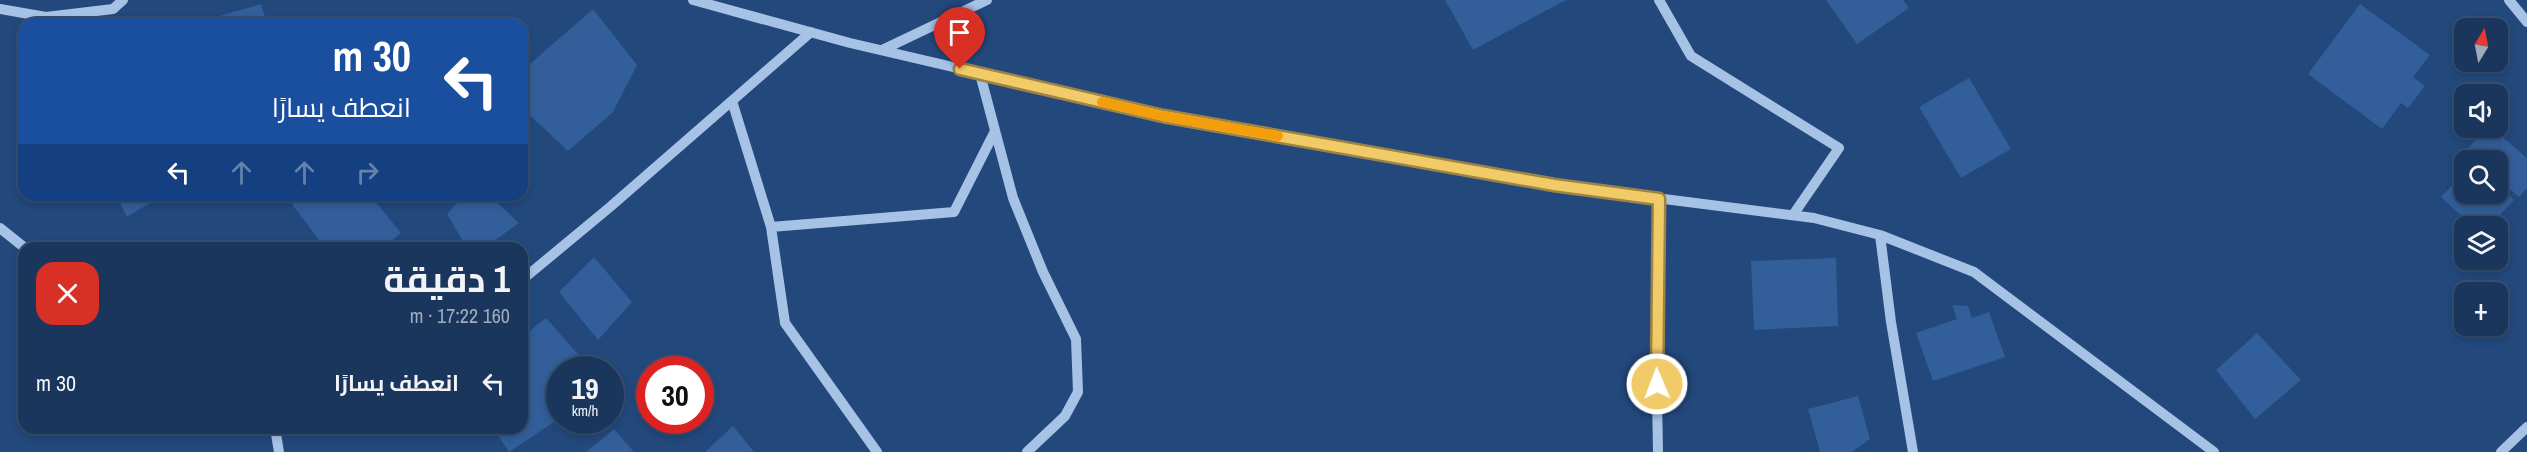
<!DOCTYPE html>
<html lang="ar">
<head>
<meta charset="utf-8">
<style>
  body { margin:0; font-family:"Archivo Narrow",Cairo,sans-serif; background:#233e63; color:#f1f3f6; direction:rtl; height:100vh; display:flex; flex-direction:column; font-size:22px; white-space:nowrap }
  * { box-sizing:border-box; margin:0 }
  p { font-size:20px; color:#9fabbc }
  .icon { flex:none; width:33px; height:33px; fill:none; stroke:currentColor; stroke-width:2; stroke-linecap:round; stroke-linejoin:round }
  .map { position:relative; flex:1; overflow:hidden; direction:ltr }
  .side { position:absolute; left:18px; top:242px; width:510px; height:192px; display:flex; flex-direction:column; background:#1a365d; border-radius:18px; box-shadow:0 3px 9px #0003,0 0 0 2px #385072; direction:rtl }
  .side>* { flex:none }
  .banner { position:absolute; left:18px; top:18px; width:510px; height:183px; border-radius:18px; box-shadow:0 3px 9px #0003,0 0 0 2px #385072; direction:rtl; background:#1a4fa0; color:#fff; overflow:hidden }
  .needle { width:39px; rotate:10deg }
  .controls { position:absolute; left:2454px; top:18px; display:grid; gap:12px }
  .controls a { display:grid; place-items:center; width:54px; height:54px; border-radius:12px; background:#1a365d; box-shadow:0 3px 9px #0003,0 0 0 2px #385072; font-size:30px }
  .speed { position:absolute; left:546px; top:356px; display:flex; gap:12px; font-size:30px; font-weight:700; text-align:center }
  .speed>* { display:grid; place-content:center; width:78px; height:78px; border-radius:50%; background:#1a365d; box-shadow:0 3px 9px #0003,0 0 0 2px #385072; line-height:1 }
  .speed small { font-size:15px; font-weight:400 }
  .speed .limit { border:9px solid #d22; background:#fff; color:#111 }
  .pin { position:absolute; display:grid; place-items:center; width:51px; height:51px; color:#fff; margin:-62px -26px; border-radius:50% 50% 50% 0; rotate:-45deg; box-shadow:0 0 6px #0007 }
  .pin .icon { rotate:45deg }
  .me { position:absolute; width:66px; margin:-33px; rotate:359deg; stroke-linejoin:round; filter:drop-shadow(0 0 4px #0008) }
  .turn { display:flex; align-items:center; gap:21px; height:126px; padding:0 18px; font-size:27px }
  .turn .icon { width:78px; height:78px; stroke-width:2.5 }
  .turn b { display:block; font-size:42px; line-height:51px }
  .lanes { display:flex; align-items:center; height:57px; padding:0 18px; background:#0003; justify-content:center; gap:30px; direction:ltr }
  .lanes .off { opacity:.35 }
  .round { display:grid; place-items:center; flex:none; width:63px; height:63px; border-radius:18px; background:#233e63 }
  .overview { display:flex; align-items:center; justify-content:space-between; height:102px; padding:0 18px }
  h1 { font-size:36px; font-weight:700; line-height:45px }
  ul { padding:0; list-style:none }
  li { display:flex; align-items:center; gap:18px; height:78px; padding:0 18px }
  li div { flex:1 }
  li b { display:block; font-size:22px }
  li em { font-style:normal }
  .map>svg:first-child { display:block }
  .building { fill:#325e99 }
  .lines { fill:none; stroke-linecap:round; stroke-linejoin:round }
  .minor { stroke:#a6c2e5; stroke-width:10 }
  .route-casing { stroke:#9d8444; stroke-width:15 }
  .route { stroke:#f1cb68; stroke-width:10 }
  .slow { stroke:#f59e0b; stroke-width:10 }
</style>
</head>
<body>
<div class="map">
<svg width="2527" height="452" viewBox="0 0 2527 452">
  <rect width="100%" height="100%" fill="#22487c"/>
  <!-- building -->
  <path class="building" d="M1445,0H1566L1473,50Z
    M1826,0H1903L1909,8L1857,44Z
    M261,4L267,24H195V23Z
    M2360,4L2430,55L2413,77L2425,86L2408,108L2401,103L2382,129L2308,74Z
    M593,9L637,65L613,112L568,151L522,108V71Z
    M1969,78L2011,149L1961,178L1919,107Z
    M2486,128H2492L2527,158V188L2519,197L2498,179V160H2476L2466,151Z
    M2464,173V194H2498V184L2514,200L2489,226H2472L2441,197Z
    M116,195H163L127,217Z
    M302,195H370L401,233L383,248H325L292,204Z
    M464,195H489L519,223L484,248H467L447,214Z
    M594,257L632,302L598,340L559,292Z
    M1836,258L1838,326L1754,330L1751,261Z
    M1952,305L1968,306L1972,318L1989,312L2005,357L1933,381L1916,333L1957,319Z
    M546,318L591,369H560V418L509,452L493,428H522V337Z
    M2257,333L2301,380L2255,419L2216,370Z
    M1858,396L1870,439L1852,452H1820L1808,409Z
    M733,426L754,452H705Z
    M614,429L634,452H586Z"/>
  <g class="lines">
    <!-- minor -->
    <path class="minor" d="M693,0L850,43L1163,116L1554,185L1814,218L1880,235L1974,272L2214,452
      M1659,0L1691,56L1839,148L1793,215
      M2509,0L2527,22
      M0,9L46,17L113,9L123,0
      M882,50L987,0
      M980,74L1013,198L1043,272L1076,339L1078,392L1065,416L1027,452
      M732,101L771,227L954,212L995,131
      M771,227L785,323L877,452
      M0,228L25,248
      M1880,235L1891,322L1913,452
      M522,280L610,207L811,32
      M275,428L279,452
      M307,428H334
      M1658,452L1656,339L1659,199
      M2501,452L2527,427"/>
  </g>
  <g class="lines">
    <defs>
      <path id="route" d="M960,69L1163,116L1554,185L1659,199L1657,384"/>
    </defs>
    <!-- route casing -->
    <use href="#route" class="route-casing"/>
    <!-- route -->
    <use href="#route" class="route"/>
    <!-- slow -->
    <path class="slow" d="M1102,102L1163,116L1278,136"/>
  </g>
</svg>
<div class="controls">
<a><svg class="needle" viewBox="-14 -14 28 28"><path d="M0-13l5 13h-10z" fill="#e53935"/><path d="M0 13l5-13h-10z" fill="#9fabbc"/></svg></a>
<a><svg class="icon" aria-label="sound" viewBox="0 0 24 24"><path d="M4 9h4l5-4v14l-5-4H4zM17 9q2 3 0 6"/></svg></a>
<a><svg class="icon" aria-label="search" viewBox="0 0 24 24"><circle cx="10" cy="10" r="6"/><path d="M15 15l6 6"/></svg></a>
<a><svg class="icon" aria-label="layers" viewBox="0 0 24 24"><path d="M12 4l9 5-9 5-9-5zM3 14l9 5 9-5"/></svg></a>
<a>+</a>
</div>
<div class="speed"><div>19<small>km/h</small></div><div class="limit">30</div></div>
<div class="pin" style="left:960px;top:69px;background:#d93025"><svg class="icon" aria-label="arrive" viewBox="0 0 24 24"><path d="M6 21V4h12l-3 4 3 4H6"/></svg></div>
<svg class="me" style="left:1657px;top:384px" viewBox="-20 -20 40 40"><circle r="17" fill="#f1cb68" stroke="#fff" stroke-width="3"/><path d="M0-11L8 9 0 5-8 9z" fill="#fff"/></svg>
<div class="banner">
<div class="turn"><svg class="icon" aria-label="left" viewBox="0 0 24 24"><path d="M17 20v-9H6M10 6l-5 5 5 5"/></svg><div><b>30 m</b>انعطف يسارًا</div></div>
<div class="lanes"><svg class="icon" aria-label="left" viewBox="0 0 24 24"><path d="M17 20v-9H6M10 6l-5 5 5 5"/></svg><svg class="icon off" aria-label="ahead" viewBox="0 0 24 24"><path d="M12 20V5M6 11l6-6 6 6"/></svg><svg class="icon off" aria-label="ahead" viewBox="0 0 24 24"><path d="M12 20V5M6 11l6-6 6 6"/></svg><svg class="icon off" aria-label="right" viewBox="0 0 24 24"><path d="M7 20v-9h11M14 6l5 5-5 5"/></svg></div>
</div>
<section class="side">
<div class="overview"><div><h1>1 دقيقة</h1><p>160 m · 17:22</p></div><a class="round" style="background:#d93025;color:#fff"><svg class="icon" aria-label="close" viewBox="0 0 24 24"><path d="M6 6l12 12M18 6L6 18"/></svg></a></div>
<ul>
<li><svg class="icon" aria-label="left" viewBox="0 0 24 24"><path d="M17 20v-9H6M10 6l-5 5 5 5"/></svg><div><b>انعطف يسارًا</b></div><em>30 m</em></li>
</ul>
</section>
</div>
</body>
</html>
